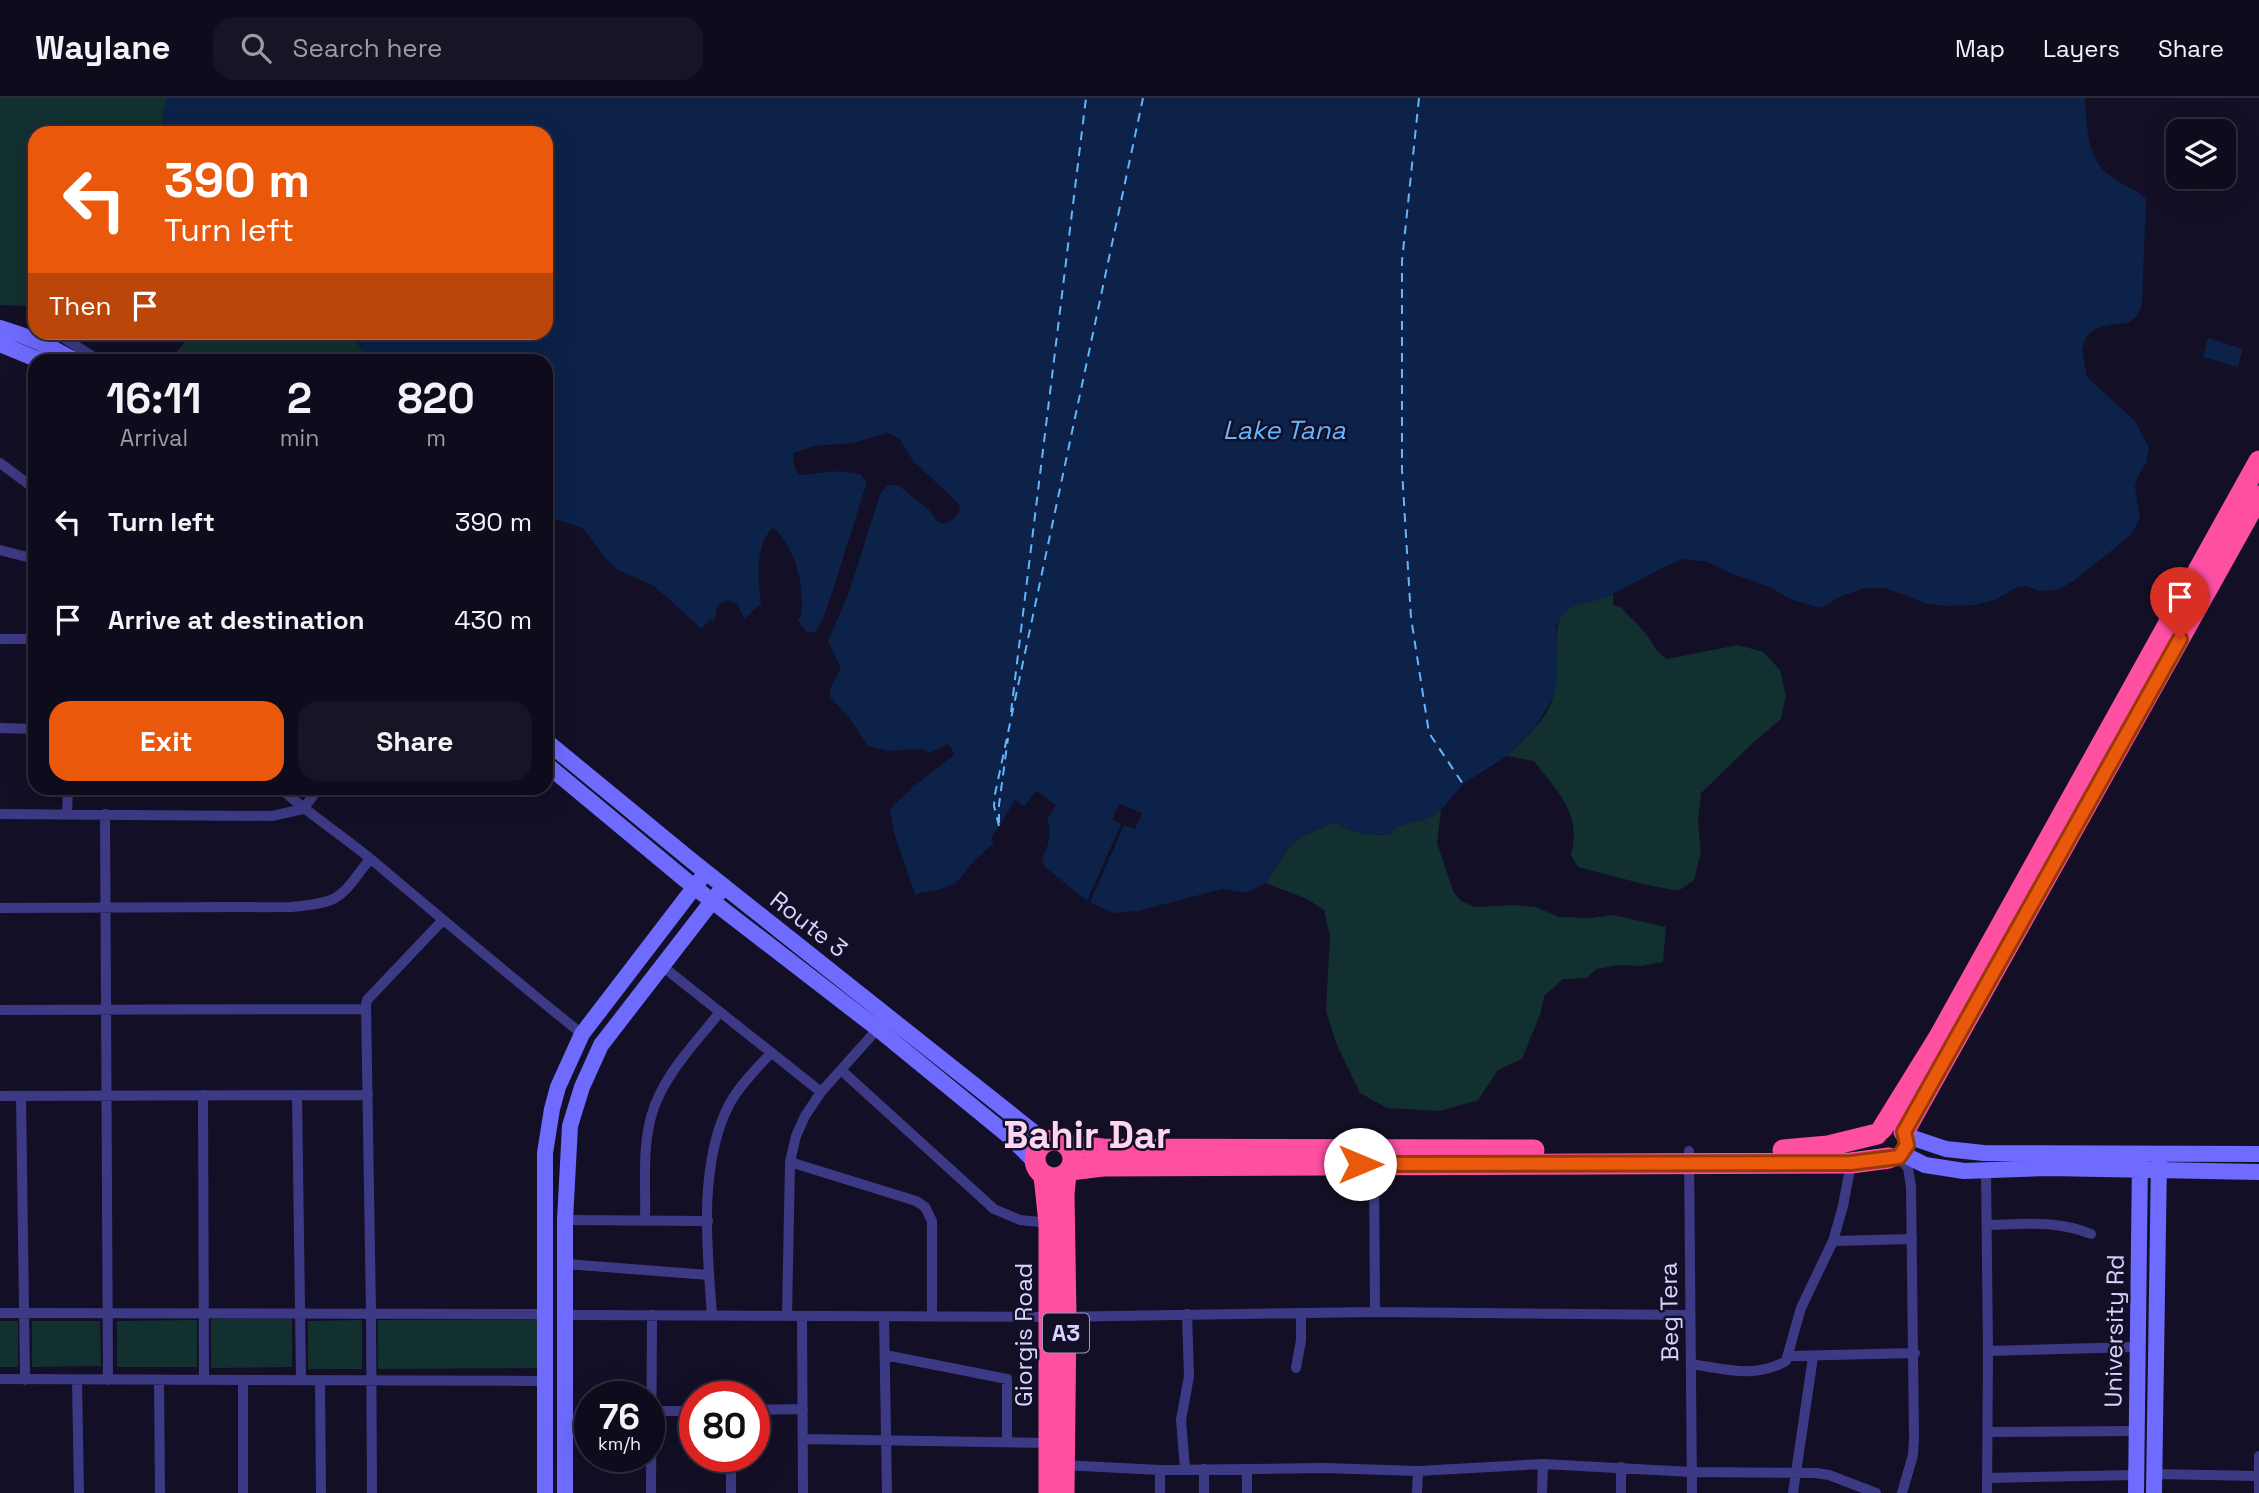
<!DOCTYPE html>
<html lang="en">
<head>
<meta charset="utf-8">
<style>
  body { margin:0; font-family:"Space Grotesk",sans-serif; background:#171425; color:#f1f3f6; height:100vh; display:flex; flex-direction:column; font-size:26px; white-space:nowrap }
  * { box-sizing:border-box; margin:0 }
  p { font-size:23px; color:#9b9ba3 }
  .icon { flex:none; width:38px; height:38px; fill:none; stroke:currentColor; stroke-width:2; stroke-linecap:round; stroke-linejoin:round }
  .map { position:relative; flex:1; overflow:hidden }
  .panel { position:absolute; left:28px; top:256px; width:525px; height:441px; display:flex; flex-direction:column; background:#0e0b1c; border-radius:21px; box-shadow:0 7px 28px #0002,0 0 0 2px #2e2b3b }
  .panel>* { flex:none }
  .banner { position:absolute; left:28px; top:28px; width:525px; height:214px; border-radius:21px; box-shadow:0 7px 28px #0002,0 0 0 2px #2e2b3b; background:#ea580c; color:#fff; overflow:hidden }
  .controls { position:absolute; left:2166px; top:21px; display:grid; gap:14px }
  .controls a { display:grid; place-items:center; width:70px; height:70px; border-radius:14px; background:#0e0b1c; box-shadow:0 7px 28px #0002,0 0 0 2px #2e2b3b; font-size:35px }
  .speed { position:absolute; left:574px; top:1283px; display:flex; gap:14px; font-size:35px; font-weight:700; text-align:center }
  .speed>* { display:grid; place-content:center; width:91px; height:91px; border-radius:50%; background:#0e0b1c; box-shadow:0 7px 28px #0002,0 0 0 2px #2e2b3b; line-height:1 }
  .speed small { font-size:18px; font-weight:400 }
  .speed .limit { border:10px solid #d22; background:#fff; color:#111 }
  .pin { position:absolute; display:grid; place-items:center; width:60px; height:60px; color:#fff; margin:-72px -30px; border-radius:50% 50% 50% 0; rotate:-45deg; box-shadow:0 0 7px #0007 }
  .pin .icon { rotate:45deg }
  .me { position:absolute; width:77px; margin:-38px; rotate:90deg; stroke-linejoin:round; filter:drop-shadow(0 0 5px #0008) }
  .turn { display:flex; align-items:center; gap:24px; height:147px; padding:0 21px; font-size:32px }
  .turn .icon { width:91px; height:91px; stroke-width:2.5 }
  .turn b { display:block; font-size:49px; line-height:60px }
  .then { display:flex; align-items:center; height:66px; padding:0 21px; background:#0003; gap:14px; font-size:26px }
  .eta { display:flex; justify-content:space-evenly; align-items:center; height:119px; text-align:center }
  .eta b { font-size:42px; font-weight:600; line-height:49px }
  .button { display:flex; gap:14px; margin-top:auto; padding:14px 21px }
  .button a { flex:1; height:80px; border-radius:21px; background:#ea580c; color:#fff; font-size:28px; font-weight:600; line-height:80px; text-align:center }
  .button a+a { background:#171425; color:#f1f3f6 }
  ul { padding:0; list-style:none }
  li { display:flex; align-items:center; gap:21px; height:98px; padding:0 21px }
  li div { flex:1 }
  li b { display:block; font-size:26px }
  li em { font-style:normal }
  header { display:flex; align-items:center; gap:42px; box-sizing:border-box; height:98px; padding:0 35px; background:#0e0b1c; border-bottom:2px solid #2e2b3b }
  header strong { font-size:33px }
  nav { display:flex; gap:38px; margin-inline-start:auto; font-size:24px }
  .search { width:490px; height:63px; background:#171425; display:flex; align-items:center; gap:18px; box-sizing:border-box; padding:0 24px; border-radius:21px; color:#9b9ba3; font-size:26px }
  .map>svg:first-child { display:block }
  .green { fill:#12302f }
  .water { fill:#0c2248 }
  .pier { fill:#130f26 }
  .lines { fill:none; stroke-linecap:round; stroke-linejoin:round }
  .ferry { stroke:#62b6ff; stroke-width:2; stroke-dasharray:9 7; stroke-linecap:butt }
  .street { stroke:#3d3a85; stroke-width:10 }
  .secondary { stroke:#6f6bff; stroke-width:16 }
  .highway { stroke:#ff4fa3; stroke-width:21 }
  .route-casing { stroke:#983908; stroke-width:18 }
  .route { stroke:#ea580c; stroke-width:12 }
  .labels { text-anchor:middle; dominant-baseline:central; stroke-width:5; stroke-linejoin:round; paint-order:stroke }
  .shield { fill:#130f26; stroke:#9e99be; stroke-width:2 }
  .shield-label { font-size:23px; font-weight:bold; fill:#d9d4ff }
  .street-label { font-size:24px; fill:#d9d4ff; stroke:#130f26 }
  .water-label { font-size:26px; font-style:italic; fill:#62b6ff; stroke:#130f26 }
  .town-label { font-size:38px; font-weight:bold; fill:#ffd6f0; stroke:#130f26 }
</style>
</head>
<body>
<header>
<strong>Waylane</strong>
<div class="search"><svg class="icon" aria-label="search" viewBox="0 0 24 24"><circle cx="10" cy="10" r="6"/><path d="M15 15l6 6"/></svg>Search here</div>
<nav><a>Map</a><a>Layers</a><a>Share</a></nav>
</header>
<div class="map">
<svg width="2259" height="1395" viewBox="0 0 2259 1395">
  <rect width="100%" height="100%" fill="#130f26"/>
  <!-- green -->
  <path class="green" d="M0,0H167L160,35H35V206L22,208L0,207Z
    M192,234L343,235L351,238L371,262H171Z
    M1613,496V507L1621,509C1628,519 1638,525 1645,535C1655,547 1653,552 1667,561L1738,547L1763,554L1780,572L1786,598L1781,621L1755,643L1701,695L1698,724L1701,754L1694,782L1678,793L1643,786L1578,769L1571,757C1582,714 1558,695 1534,663L1507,658C1523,642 1546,623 1553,600C1560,578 1551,528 1563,515C1573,504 1599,502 1613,496Z
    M1441,712L1437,745L1453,793L1461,803L1475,809L1514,807L1536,809L1559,819L1592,820L1613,817L1666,829L1663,864L1642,868L1618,867L1597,871L1586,880L1563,881L1544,898L1541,914L1522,961L1498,972L1478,1002L1440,1013L1387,1010L1360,995L1336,945L1326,913L1330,838L1324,812L1307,801L1266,785L1289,749L1305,737L1335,724C1353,736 1370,738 1391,736L1395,729L1428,720Z
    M211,1221H292V1269L211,1270Z
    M544,1221V1270L378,1271V1222Z
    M197,1222V1269H117V1223Z
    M362,1222V1271H308V1223Z
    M0,1223H18V1269H0Z
    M32,1223H100L101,1268L32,1269Z"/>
  <!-- water -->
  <path class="water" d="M167,0H2085C2087,26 2086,60 2109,77C2120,86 2135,91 2146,101L2142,207L2137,218L2128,225L2110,227L2095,231L2086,239L2082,252L2087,279L2135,323L2149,350L2146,365L2138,378L2135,389L2140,420L2131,437L2076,481L2058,492L2040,493L2026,488L2015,490L1995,502L1974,507L1948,508L1928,506L1885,490H1865L1841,498L1821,510L1792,502L1769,489L1730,475L1708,464L1684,461L1668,467L1613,496L1595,503L1575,507L1563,515L1556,527L1557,577L1553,600L1534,631L1507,658L1463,686L1441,712L1428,720L1395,729L1391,736C1370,738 1353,736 1335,724L1305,737L1289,749L1266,785L1246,795L1222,791L1138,813L1113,815L1087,803L1045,769L1042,760C1049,747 1052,736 1047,721L1056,707L1036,693L1024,708L1015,702L991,741L994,745L975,762L956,785L938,792L915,796L895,738L890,711L913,689L955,656L948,646L930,655L922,651L888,653L868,648C861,639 856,628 849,620C828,594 822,604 841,570L828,543L848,497L881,394L888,387H898L929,412L936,422L943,426L954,421L960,412L959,406L913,363L900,341L888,335L853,345L814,348L793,355V364L798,376L803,377C826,375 836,371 860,376L867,384L833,492L822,523L815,534H806L797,521L801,519C805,487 796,452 773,429C754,449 758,480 761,506L744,521L738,506L726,502L717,508L714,524L710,521L702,531L654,488L618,472L605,460L583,430L558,422H546V262H371L351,238L343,235L546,234V35H160Z
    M2208,240L2243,251L2238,269L2203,259Z"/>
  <!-- pier -->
  <path class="pier" d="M1119,706L1142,715L1135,731L1124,727L1090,804L1087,803L1121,726L1112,722Z"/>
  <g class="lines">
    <!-- ferry -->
    <path class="ferry" d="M1419,0L1402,163V372L1411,520L1429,635L1463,686
      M1011,614L1086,0
      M999,725V707L1008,640
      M999,728L994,708L995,696L1143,0"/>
    <!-- street -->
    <path class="street" d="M58,236L98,262
      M0,365L35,391
      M0,452L35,461
      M0,541H35
      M0,630L35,631
      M280,690C309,716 342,737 372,762C442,821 511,879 582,936
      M67,715L68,690
      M0,716L272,718L303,711L319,690
      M105,716L108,1282
      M0,810L291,809C344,804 339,800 370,761
      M662,868L821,994
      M0,912L365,911
      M841,972L994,1111L1020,1122L1049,1125
      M203,997L204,1282
      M297,997L301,1282
      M0,998L368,997
      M21,998L25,1282
      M1689,1053L1692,1395
      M1899,1059L1908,1070L1911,1089L1914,1340L1913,1357L1902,1395
      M790,1064L916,1103L925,1109L932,1123V1218
      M1374,1067L1375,1214
      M1986,1072L1988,1253L1987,1395
      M565,1122L708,1123
      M645,1123C646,1089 642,1052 651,1019C662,978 694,947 720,914
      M1987,1127C2023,1126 2057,1122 2091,1136
      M1833,1143L1912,1141
      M566,1166L709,1177
      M0,1215L546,1216
      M567,1217L1050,1219L1375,1214L1690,1217
      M712,1217C707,1152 698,1064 730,1005C740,987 757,970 771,955
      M787,1218L790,1064L796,1038L805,1018L821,994L882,926
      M802,1218L803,1395
      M884,1218L887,1395
      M1988,1253L2136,1249
      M885,1257L1007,1281V1344
      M1789,1258L1915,1255
      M1691,1266C1725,1271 1755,1281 1786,1263L1801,1210L1833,1143L1843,1108L1851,1065
      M1296,1270L1301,1242V1216
      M0,1281L546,1283
      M77,1282L79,1395
      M159,1282L160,1395
      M243,1282V1395
      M320,1282L321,1395
      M754,1312L803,1311
      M651,1313H695
      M1987,1334L2135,1333
      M804,1341L1053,1345
      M731,1358V1395
      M1063,1367L1160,1372L1323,1370L1418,1373L1543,1366L1691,1374L1816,1375L1829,1377L1876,1395
      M1185,1371L1181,1322L1189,1278L1187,1216
      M1247,1371V1395
      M1160,1372V1395
      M2154,1376L2259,1378
      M1987,1380L2136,1377
      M372,1395L371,1215L366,907L367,902L442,823
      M651,1395L652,1217
      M1204,1395V1371
      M1417,1395L1418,1373
      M1542,1395L1543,1366
      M1621,1395V1369
      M1793,1395L1813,1259
      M2259,1395V1358"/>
    <!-- secondary -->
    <path class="secondary" d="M0,230C27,238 50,248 74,262
      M0,246L39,262
      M546,643L692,763L1046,1044
      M546,666L694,789L878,931L1010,1039L1035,1064
      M1907,1038L1946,1051L1984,1055L2259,1056
      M1903,1056L1925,1067L1964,1073L2049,1070L2259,1074
      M545,1395V1055L552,1011L558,989L582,936L706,774
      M565,1395V1122L570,1028L582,989L601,947L724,788
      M2136,1395L2140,1062
      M2154,1395L2159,1061"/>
    <!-- highway -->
    <path class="highway" d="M1882,1031L1939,939L2259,363
      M1904,1034L2259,398
      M1035 1061a19 19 0 1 1 38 0a19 19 0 1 1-38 0Z
      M1067,1047L1103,1051L1534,1052
      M1783,1052L1828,1048L1877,1036
      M1070,1072L1103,1068L1851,1065L1889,1060
      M1044,1078L1049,1125V1395
      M1064,1395L1066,1219L1064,1096L1066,1076"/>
  </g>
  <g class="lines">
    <defs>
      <path id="route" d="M1360,1066L1851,1065L1899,1059L1907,1047L1904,1034L2180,541"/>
    </defs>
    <!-- route casing -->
    <use href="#route" class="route-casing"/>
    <!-- route -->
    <use href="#route" class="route"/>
  </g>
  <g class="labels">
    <!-- shield labels -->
    <rect class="shield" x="1043" y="1215.5" width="46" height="39" rx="5"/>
    <g class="shield-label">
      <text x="1066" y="1235">A3</text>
    </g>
    <!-- street labels -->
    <g class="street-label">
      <text transform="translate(809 826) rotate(38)">Route 3</text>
      <text transform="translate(1669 1214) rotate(-91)">Beg Tera</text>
      <text transform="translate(2114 1233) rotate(-89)">University Rd</text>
      <text transform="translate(1023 1237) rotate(-90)">Giorgis Road</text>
    </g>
    <!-- water labels -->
    <g class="water-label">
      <text x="1284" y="332">Lake Tana</text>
    </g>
    <!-- town labels -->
    <g class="town-label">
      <text x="1087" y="1037">Bahir Dar</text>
    </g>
  </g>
</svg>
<div class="controls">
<a><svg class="icon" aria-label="layers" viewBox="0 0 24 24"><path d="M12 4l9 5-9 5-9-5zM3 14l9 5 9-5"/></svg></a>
</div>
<div class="speed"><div>76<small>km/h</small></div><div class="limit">80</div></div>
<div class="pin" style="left:2180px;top:541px;background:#d93025"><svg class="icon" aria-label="arrive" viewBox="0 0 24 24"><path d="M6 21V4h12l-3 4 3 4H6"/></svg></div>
<svg class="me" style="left:1360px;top:1066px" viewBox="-20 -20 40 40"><circle r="19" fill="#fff"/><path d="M0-13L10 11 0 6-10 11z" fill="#ea580c"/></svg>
<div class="banner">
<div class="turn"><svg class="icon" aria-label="left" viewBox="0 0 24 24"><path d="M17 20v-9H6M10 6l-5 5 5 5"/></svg><div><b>390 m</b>Turn left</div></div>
<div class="then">Then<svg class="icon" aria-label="arrive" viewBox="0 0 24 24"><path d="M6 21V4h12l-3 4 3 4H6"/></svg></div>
</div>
<section class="panel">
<div class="eta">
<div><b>16:11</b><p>Arrival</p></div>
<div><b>2</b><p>min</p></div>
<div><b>820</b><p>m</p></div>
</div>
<ul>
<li><svg class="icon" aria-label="left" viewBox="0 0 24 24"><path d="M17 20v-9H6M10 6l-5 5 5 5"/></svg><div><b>Turn left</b></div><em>390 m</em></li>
<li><svg class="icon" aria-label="arrive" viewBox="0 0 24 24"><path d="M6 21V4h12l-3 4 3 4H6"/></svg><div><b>Arrive at destination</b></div><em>430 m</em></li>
</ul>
<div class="button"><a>Exit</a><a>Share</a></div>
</section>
</div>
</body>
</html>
